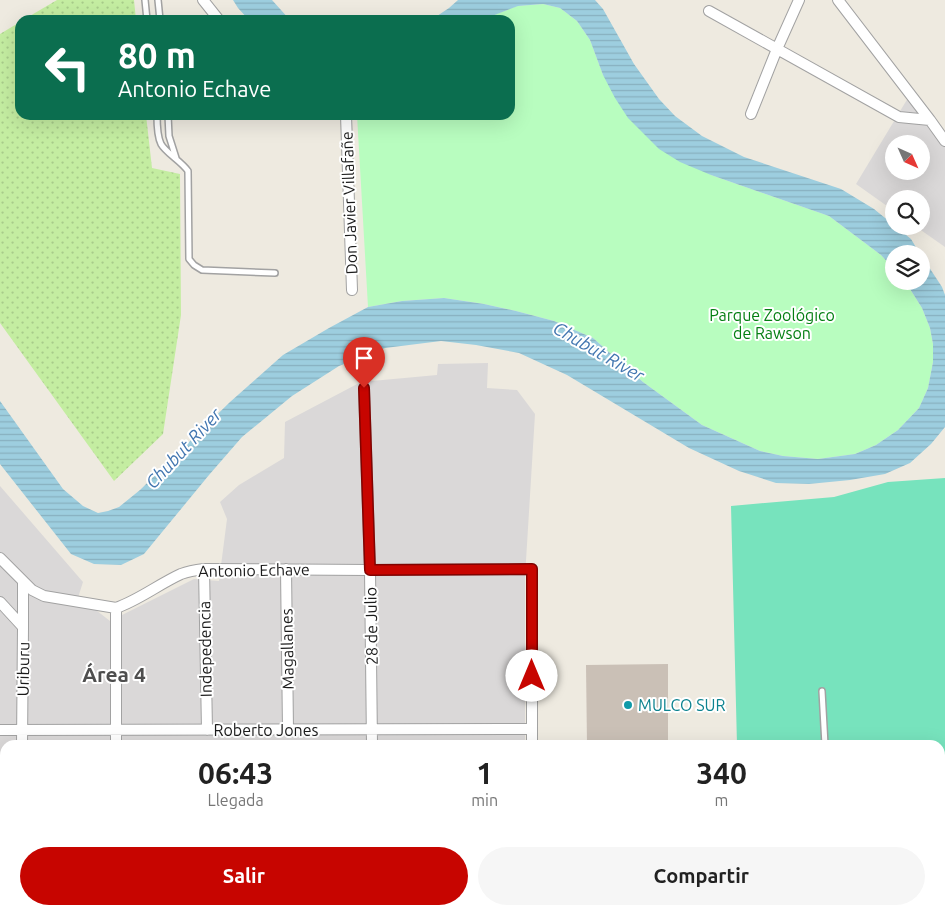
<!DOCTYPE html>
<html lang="es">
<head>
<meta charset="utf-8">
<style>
  body { margin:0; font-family:Ubuntu,sans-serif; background:#f6f6f6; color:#222; height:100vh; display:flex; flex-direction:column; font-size:19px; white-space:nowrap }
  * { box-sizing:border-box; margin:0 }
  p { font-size:16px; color:#767676 }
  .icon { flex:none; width:28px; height:28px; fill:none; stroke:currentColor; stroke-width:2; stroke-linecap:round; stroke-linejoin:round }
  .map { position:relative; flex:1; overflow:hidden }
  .details { position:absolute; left:0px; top:740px; width:945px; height:175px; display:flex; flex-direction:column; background:#fff; border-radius:15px 15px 0 0; box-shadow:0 5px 20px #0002 }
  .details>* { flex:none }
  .top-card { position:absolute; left:15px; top:15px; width:500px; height:105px; border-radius:15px; box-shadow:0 5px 20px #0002; background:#0b6e4f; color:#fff; overflow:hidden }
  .needle { width:32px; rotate:135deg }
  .fabs { position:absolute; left:885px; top:135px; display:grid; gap:10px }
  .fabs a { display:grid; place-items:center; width:45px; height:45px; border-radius:50%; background:#fff; box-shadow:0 5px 20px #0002; font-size:25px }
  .pin { position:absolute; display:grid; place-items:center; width:42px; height:42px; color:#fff; margin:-51px -21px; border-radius:50% 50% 50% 0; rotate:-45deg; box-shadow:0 0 5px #0007 }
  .pin .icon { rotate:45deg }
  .me { position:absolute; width:55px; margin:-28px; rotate:0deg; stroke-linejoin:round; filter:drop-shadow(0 0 4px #0008) }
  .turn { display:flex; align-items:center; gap:18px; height:105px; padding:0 20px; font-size:22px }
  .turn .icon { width:65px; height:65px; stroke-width:2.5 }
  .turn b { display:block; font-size:35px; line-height:42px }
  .eta { display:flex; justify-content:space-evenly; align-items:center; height:85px; text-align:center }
  .eta b { font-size:30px; font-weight:600; line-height:35px }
  .button { display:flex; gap:10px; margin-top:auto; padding:10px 20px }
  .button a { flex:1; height:58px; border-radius:30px; background:#c70500; color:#fff; font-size:20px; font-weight:600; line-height:58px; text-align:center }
  .button a+a { background:#f6f6f6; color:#222 }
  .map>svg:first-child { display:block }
  .residential { fill:#dad8d8; fill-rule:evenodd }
  .grass { fill:url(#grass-dots) }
  .park { fill:#b8fdbf }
  .pitch { fill:#77e3bd }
  .water { fill:url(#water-rules) }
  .building { fill:#cac0b6 }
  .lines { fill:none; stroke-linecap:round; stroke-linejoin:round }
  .lane-casing { stroke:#a2a2a2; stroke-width:8 }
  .street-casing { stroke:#a2a2a2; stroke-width:12 }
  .lane { stroke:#fff; stroke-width:5 }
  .street { stroke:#fff; stroke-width:10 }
  .route-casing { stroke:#810300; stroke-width:12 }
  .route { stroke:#c70500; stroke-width:9 }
  .culture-dot { fill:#0f9aa8; stroke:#fff; stroke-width:2 }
  .labels { text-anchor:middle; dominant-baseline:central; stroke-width:4; stroke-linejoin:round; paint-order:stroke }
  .street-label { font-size:16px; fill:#1b1b1b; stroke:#fff }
  .park-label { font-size:16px; fill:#047f12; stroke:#fff }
  .culture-label { font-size:16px; fill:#0d838f; stroke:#fff; text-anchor:start }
  .water-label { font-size:18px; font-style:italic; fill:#4276b0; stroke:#fff }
  .district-label { font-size:21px; font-weight:bold; fill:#4e4e4e; stroke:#fff }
</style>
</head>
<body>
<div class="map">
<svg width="945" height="915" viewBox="0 0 945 915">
  <defs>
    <pattern id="grass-dots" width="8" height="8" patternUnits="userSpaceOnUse" patternTransform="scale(1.25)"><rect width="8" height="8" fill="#c4eda1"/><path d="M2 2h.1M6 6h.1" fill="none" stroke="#a8cb8a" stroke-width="1.8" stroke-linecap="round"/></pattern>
    <pattern id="water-rules" width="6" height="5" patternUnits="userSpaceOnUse" patternTransform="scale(1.25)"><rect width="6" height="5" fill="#9dcedf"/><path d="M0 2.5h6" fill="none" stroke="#87b0bf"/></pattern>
  </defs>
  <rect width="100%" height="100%" fill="#eeeae0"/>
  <!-- residential -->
  <path class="residential" d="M908,98L945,144V247L915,226H921V199H894V211L856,184ZM894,144H921V171H894Z
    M488,363L487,388L517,390L535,414L525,577V745H5V910H284V915H0V486L83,582L75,607H92L110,621L194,579L219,581L227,519L220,502L239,485L284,458L285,422L361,382L437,375L438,364Z"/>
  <!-- grass -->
  <path class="grass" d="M57,0H134L136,20H23Z
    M20,22V115H146L152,168L180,174L181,315L163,434L114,481L0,323V34Z"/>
  <!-- park -->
  <path class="park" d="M543,4L560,8L577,21L590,40L603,75L711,175L829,216L881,255L894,269V281H905L922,308L930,328L933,344V362L928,388L919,408L898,430L876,445L855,454L818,459L783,456L760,451L702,425L643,382L593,338L554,321L516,311L484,304L444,298L402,301L368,307L357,115H510V20H485L491,16L517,6Z"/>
  <!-- pitch -->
  <path class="pitch" d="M945,478V915H701V910H940V745H737L731,506L834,497L888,482Z"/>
  <!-- water -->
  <path class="water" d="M233,0H272L290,20H249L238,8Z
    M458,0H595L603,9L634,64L659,99L675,116L702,136L744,157L841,189L874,209L911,239L920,254H894V269L881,255L829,216L711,175L680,162L659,149L628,118L615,98L603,75L590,40L577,21L560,8L543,4L518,6L492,16L485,20H431L449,8Z
    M921,255L942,287L945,295V427L931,444L910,463L885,474L850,480L809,484L776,483L739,471L689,448L567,375L519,353L476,345L441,341L385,348L339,366L292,396L242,437L209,475L144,554L121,565L94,564L71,554L0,464V401L63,489L83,506L98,513L108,511L119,507L140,490L230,402L283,355L329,328L368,307L402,301L444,298L484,304L516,311L554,321L593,338L643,382L702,425L760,451L783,456L818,459L855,454L876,445L898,430L919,408L928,388L933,362V344L930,328L922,308L905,281H921Z"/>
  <!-- building -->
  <path class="building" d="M668,664V745H587L586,665Z"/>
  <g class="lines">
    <defs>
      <path id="lane" d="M145,0L147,20
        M158,0L160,20
        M157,115C157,124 157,136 161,144C166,153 181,161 188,171L189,259L194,265L202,270L275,273
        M168,115L169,136L176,158
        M822,691L825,745
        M840,910V915"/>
      <path id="street" d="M203,0L219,20
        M838,0L930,120L945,141
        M709,11L899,117L930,120
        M751,114L777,49L799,0
        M346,115L352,290
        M364,388L370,570L372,745
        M0,558L32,590L44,596L116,608C139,600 159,584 181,574C189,571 196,570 204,569L370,570L532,569V745
        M204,569L207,730
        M286,569L288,730
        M23,581V627
        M0,602L23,627L22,745
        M116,608V745
        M0,730L532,729
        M0,841L5,842
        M21,910V915
        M288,910V915
        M531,910V915
        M115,915V910"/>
    </defs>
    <!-- lane casing -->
    <use href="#lane" class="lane-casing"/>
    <!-- street casing -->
    <use href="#street" class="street-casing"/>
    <!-- lane -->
    <use href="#lane" class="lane"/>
    <!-- street -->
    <use href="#street" class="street"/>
  </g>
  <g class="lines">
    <defs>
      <path id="route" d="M364,388L370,570L532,569V676"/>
    </defs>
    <!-- route casing -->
    <use href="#route" class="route-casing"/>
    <!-- route -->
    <use href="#route" class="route"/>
  </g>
  <!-- markers -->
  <circle class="culture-dot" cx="628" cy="705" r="5"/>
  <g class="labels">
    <!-- street labels -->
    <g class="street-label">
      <text transform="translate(349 203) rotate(-92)">Don Javier Villafañe</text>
      <text transform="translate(254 570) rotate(-1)">Antonio Echave</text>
      <text transform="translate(371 626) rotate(-91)">28 de Julio</text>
      <text transform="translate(205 649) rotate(-91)">Indepedencia</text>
      <text transform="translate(287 649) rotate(-91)">Magallanes</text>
      <text transform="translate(23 669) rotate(-89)">Uriburu</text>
      <text x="266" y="730">Roberto Jones</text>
    </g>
    <!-- park labels -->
    <g class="park-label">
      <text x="772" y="315">Parque Zoológico<tspan x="772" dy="18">de Rawson</tspan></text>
    </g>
    <!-- culture labels -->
    <g class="culture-label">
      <text x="638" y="705">MULCO SUR</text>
    </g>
    <!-- water labels -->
    <g class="water-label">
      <text transform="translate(599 351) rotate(30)">Chubut River</text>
      <text transform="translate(183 448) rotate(-47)">Chubut River</text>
    </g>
    <!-- district labels -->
    <g class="district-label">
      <text x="114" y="674">Área 4</text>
    </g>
  </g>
</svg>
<div class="fabs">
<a><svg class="needle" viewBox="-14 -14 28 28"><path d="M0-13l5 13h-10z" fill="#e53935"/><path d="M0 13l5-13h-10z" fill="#767676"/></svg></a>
<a><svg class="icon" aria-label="search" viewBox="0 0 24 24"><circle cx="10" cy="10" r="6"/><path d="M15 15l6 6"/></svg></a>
<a><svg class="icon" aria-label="layers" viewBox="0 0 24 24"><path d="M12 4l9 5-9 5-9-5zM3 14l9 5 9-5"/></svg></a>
</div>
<div class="pin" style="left:364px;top:388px;background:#d93025"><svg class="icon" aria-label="arrive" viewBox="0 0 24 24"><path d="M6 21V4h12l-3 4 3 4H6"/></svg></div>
<svg class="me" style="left:532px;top:676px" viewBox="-20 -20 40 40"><circle r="19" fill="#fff"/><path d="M0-13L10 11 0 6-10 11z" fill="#c70500"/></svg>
<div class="top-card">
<div class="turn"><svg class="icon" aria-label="left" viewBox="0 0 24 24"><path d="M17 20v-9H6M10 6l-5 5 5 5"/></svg><div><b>80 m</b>Antonio Echave</div></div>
</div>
<section class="details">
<div class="eta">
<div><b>06:43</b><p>Llegada</p></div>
<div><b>1</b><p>min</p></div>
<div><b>340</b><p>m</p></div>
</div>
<div class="button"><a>Salir</a><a>Compartir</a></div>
</section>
</div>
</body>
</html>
